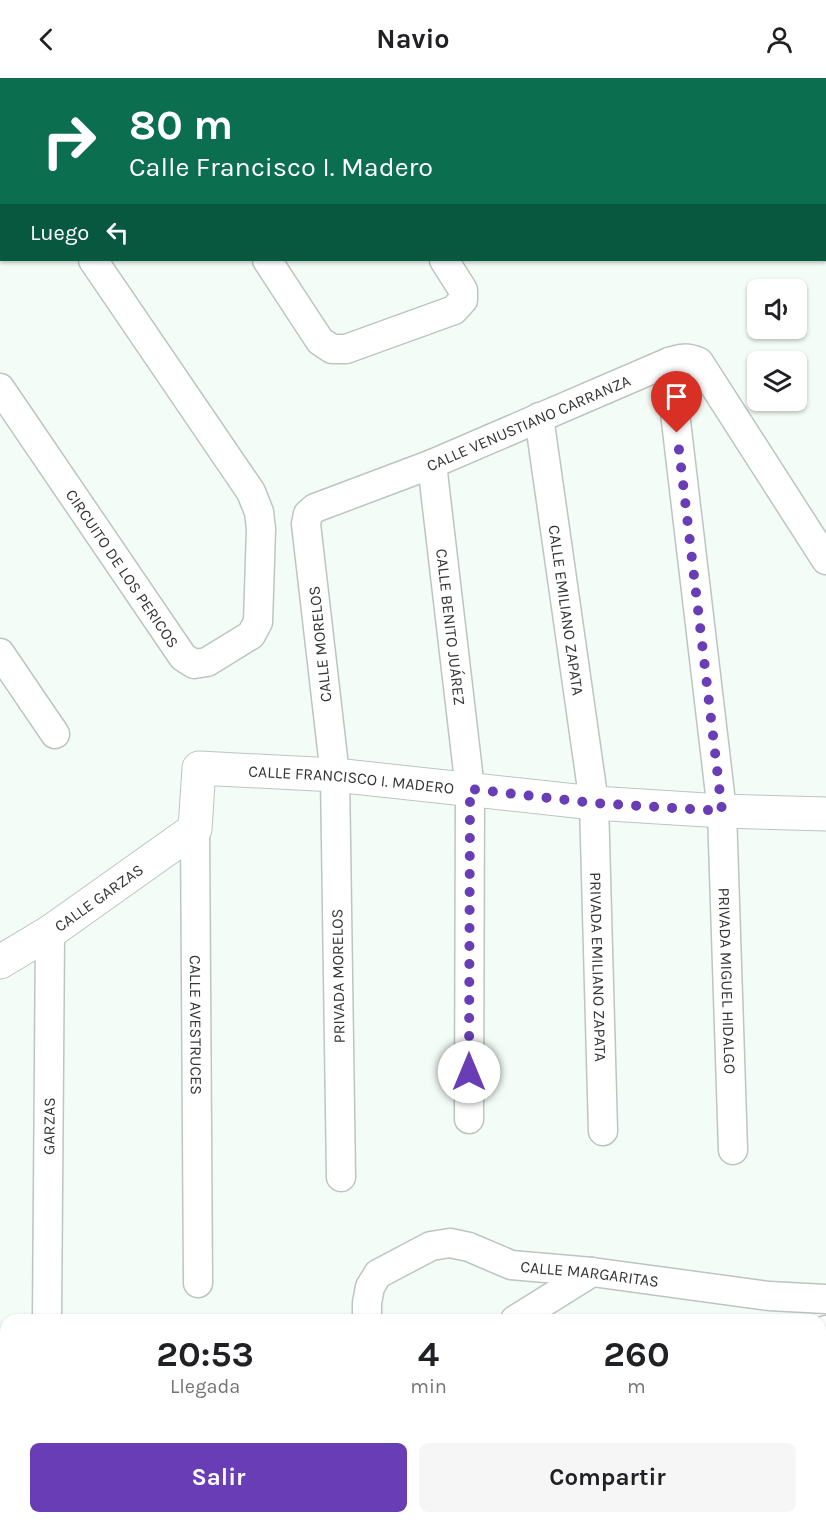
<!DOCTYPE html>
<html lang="es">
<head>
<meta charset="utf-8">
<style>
  body { margin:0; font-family:Karla,sans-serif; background:#f6f6f6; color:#202124; height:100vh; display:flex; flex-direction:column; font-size:22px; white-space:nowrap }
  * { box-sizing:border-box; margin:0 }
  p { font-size:20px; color:#757577 }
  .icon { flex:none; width:33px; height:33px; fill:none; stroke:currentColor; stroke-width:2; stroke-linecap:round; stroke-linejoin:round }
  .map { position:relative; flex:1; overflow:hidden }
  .side { position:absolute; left:0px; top:1236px; width:826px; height:210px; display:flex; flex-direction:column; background:#fff; border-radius:18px 18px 0 0; box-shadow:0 2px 4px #0004 }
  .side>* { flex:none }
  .guide { position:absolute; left:0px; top:0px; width:826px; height:183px; box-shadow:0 2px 4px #0004; background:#0b6e4f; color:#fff; overflow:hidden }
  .tools { position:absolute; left:747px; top:201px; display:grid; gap:12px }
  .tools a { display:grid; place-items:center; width:60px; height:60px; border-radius:9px; background:#fff; box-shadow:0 2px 4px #0004; font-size:30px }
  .pin { position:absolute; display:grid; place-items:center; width:51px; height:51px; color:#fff; margin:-62px -26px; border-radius:50% 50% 50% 0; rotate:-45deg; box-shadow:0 0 6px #0007 }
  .pin .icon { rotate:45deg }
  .me { position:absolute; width:66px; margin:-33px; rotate:0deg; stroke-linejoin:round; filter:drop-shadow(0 0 4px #0008) }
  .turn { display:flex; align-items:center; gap:21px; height:126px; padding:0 30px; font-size:27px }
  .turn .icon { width:78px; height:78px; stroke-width:2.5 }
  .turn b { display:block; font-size:42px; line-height:51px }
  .then { display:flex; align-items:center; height:57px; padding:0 30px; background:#0003; gap:12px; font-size:22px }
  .eta { display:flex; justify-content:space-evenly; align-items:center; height:102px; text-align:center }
  .eta b { font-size:36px; font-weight:700; line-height:42px }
  .primary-button { display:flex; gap:12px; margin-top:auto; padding:12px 30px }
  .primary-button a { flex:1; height:69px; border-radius:9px; background:#683db5; color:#fff; font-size:24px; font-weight:700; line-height:69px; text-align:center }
  .primary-button a+a { background:#f6f6f6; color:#202124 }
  header { display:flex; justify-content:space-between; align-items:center; height:78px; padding:0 30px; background:#fff; font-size:27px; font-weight:700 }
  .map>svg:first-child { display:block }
  .green { fill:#a6e5bd }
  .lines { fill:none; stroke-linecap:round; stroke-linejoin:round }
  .minor-casing { stroke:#bdc5c0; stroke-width:31 }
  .major-casing { stroke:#bdc5c0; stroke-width:35 }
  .minor { stroke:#fff; stroke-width:28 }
  .major { stroke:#fff; stroke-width:33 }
  .route { stroke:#683db5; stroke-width:10; stroke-dasharray:0 18 }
  .labels { text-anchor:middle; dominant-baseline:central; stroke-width:5; stroke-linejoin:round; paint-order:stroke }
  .street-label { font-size:16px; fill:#333634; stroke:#fff }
</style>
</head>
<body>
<header><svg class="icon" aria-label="back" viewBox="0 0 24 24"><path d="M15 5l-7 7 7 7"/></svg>Navio<svg class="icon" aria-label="person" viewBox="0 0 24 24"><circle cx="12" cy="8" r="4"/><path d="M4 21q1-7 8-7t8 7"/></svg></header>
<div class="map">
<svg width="826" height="1446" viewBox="0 0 826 1446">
  <rect width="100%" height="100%" fill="#f3fcf6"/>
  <!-- green -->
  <path class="green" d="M684,0H826V144L825,2Z"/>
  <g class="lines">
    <defs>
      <g id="minor">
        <path d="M150,0L151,2"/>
        <path d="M326,0L327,2"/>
        <path d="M501,0L502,2"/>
        <path d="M113,2L116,0"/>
        <path d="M0,44L2,46"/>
        <path d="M0,74L2,73"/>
        <path d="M267,182L320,263L332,271H346L454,232L463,222V212L444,182"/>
        <path id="s1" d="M669,284L722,733L733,1072"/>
        <path id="s2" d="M0,310L183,579L194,586L207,584L251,557L258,544L261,451L259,434L251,414L93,182"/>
        <path id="s3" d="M539,339L594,725L603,1053"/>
        <path id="s4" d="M432,386L470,711L469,1041"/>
        <path d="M0,575L55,656"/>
        <path id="s5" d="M195,751L198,1205"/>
        <path id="s6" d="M341,1099L335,697L306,446L308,436L315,430L432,386L669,284C680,280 687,279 699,284L826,482"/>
        <path id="s7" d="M47,1242L50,854"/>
        <path id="s8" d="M367,1242V1225L370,1209L378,1196L431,1168L450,1165L469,1169L511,1187L592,1194L769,1218L826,1221"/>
        <path d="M515,1242L592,1194"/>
        <path d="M820,1255L826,1252"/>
        <path d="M367,1440V1446"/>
        <path d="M502,1446L512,1440"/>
        <path d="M823,1446L826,1444"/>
      </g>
      <g id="major">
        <path d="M676,0L677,2"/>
        <path d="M825,164L826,166"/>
        <path id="s9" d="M0,884L50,854L195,751L199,690L335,697L594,725L722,733L826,736"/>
      </g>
    </defs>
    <!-- minor casing -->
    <use href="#minor" class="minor-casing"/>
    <!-- major casing -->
    <use href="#major" class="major-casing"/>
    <!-- minor -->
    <use href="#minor" class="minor"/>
    <!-- major -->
    <use href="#major" class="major"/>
  </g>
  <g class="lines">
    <!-- route -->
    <path class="route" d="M469,994L470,711L594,725L722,733L677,355"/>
  </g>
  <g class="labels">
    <!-- street labels -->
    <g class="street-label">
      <text stroke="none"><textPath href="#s6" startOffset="904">CALLE VENUSTIANO CARRANZA</textPath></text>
      <text stroke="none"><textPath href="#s2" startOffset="218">CIRCUITO DE LOS PERICOS</textPath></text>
      <text stroke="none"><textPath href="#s3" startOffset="195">CALLE EMILIANO ZAPATA</textPath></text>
      <text stroke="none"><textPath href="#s4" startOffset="164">CALLE BENITO JUÁREZ</textPath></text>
      <text transform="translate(320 566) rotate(-96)">CALLE MORELOS</text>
      <text stroke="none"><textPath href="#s9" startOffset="450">CALLE FRANCISCO I. MADERO</textPath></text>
      <text stroke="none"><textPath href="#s9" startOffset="118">CALLE GARZAS</textPath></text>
      <text stroke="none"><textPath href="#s3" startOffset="554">PRIVADA EMILIANO ZAPATA</textPath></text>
      <text transform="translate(338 898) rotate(-91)">PRIVADA MORELOS</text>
      <text stroke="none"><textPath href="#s1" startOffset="622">PRIVADA MIGUEL HIDALGO</textPath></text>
      <text stroke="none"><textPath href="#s5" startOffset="196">CALLE AVESTRUCES</textPath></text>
      <text stroke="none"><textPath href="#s7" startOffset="194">GARZAS</textPath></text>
      <text stroke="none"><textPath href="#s8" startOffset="272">CALLE MARGARITAS</textPath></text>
    </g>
  </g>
</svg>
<div class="tools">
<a><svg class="icon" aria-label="sound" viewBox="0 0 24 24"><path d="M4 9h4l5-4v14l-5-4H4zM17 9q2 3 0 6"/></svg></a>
<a><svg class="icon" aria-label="layers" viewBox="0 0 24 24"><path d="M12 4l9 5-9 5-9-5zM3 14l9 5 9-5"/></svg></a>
</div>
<div class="pin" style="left:677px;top:355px;background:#d93025"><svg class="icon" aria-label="arrive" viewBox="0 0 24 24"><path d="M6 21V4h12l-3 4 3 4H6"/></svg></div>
<svg class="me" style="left:469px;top:994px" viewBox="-20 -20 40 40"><circle r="19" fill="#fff"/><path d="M0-13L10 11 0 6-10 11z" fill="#683db5"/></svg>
<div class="guide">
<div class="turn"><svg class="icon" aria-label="right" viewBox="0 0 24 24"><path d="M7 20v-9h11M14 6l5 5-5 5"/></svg><div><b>80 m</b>Calle Francisco I. Madero</div></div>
<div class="then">Luego<svg class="icon" aria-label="left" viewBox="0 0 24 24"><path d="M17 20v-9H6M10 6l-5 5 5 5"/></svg></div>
</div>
<section class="side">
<div class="eta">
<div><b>20:53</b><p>Llegada</p></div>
<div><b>4</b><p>min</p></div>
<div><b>260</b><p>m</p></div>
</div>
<div class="primary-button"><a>Salir</a><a>Compartir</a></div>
</section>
</div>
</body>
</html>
